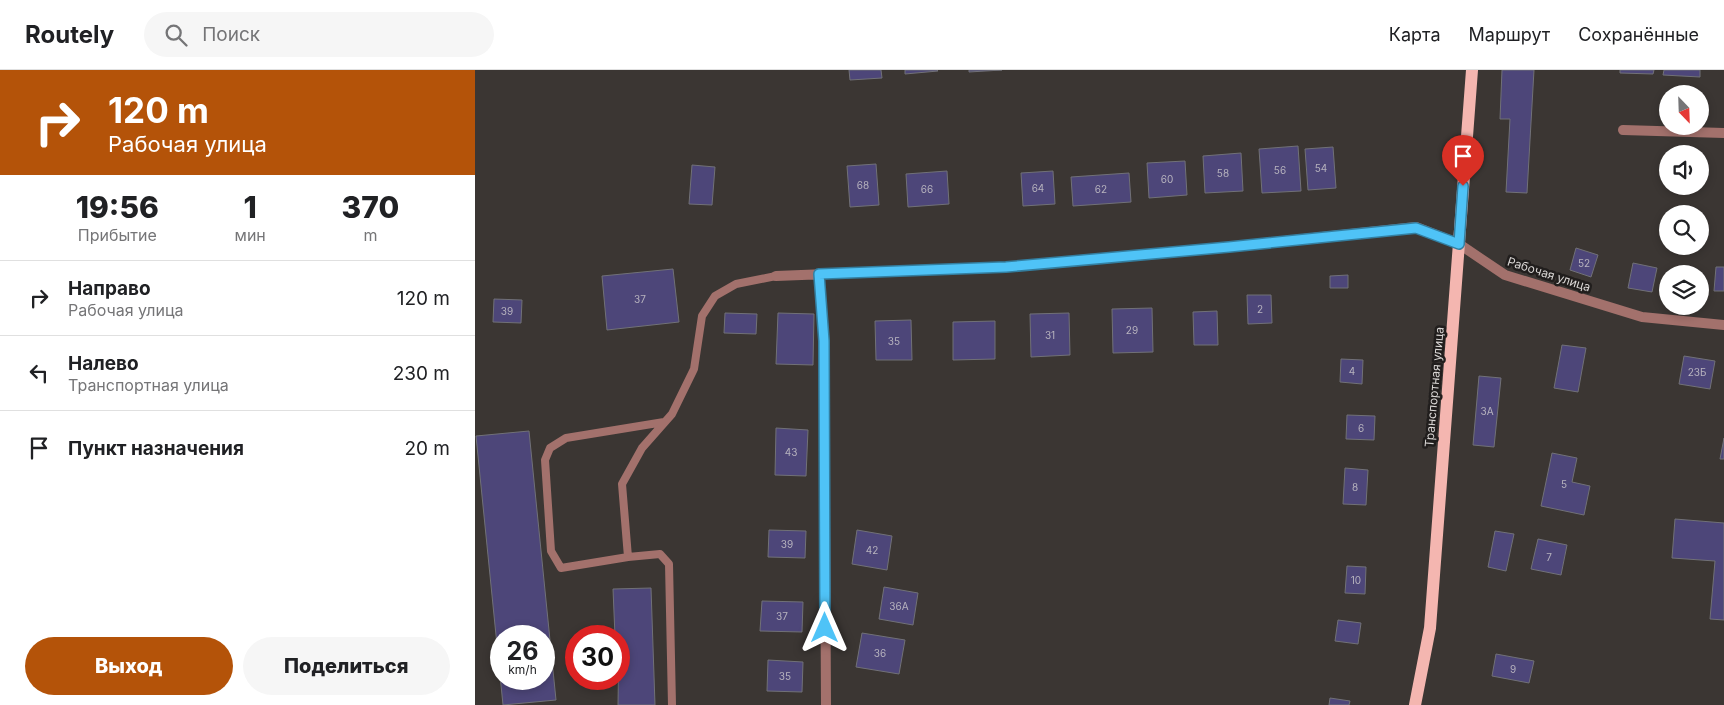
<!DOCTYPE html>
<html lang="ru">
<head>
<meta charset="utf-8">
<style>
  body { margin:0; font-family:Inter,sans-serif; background:#f6f6f6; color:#202124; height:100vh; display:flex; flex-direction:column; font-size:19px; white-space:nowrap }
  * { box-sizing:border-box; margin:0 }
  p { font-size:16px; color:#757577 }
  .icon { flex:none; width:28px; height:28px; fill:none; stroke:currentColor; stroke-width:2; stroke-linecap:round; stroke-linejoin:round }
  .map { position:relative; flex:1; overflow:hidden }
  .drawer { display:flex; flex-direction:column; background:#fff; width:475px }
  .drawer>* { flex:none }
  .hud { background:#b45309; color:#fff; overflow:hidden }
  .needle { width:32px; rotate:157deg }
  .controls { position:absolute; left:1184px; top:15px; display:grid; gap:10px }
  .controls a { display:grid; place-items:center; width:50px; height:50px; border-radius:50%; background:#fff; box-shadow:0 2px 8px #0003; font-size:25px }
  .speed { position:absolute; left:15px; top:555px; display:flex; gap:10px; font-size:25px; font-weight:700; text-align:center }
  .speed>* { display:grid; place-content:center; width:65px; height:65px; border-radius:50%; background:#fff; box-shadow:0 2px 8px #0003; line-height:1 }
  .speed small { font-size:12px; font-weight:400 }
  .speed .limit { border:8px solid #d22; background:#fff; color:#111 }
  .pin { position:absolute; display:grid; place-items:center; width:42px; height:42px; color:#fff; margin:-51px -21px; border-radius:50% 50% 50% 0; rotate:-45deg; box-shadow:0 0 5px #0007 }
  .pin .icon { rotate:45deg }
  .me { position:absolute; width:55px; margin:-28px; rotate:0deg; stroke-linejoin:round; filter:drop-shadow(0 0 4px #0008) }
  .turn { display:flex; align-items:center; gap:18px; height:105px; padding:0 25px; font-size:22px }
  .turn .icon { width:65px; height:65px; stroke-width:2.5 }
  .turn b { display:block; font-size:35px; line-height:42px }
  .eta { display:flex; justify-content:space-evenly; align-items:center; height:85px; text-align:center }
  .eta b { font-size:30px; font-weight:800; line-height:35px }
  .cta { display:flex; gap:10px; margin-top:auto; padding:10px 25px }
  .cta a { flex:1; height:58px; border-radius:30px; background:#b45309; color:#fff; font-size:20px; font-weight:800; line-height:58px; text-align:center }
  .cta a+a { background:#f6f6f6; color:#202124 }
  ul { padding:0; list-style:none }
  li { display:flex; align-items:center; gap:15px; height:75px; padding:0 25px; border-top:1px solid #e0e0e0 }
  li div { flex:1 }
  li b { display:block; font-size:19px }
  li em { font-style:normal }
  header { display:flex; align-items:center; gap:30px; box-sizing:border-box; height:70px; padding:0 25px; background:#fff; border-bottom:1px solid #e0e0e0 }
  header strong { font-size:24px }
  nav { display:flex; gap:28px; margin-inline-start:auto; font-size:18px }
  .search { width:350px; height:45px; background:#f6f6f6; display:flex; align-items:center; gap:12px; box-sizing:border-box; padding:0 18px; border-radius:28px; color:#757577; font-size:19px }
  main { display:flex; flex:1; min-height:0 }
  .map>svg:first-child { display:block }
  .building { fill:#4d4679; stroke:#717177; fill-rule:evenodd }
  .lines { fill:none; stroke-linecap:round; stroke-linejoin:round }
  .lane { stroke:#a3716c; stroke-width:8 }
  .street { stroke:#a3716c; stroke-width:10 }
  .primary { stroke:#f4b6b0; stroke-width:12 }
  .route-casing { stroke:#337fa1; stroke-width:12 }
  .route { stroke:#4fc3f7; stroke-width:9 }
  .labels { text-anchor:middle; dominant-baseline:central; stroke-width:5; stroke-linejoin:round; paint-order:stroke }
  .number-label { font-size:10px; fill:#b7b3be }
  .street-label { font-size:12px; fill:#dad7d5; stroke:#211e1d }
</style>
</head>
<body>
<header>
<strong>Routely</strong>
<div class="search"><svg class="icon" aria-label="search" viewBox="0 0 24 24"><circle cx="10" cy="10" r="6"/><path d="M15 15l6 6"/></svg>Поиск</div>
<nav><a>Карта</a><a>Маршрут</a><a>Сохранённые</a></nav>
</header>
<main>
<section class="drawer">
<div class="hud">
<div class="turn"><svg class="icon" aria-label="right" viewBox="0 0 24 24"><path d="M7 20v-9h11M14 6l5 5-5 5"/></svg><div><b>120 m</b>Рабочая улица</div></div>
</div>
<div class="eta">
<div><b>19:56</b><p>Прибытие</p></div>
<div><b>1</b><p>мин</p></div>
<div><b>370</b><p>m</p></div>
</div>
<ul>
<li><svg class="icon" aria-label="right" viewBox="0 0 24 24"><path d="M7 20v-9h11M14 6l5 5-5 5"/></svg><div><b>Направо</b><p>Рабочая улица</p></div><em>120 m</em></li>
<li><svg class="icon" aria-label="left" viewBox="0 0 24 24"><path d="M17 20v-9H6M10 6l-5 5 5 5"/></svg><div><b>Налево</b><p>Транспортная улица</p></div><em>230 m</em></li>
<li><svg class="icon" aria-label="arrive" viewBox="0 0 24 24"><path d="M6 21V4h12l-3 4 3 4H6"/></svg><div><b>Пункт назначения</b></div><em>20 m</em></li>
</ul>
<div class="cta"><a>Выход</a><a>Поделиться</a></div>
</section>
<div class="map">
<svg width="1249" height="635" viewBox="0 0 1249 635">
  <rect width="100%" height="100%" fill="#3b3633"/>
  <!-- building -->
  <path class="building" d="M374,0H406L407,8L375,10Z
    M430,0H462L463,1L430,4Z
    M494,0H527L494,2Z
    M1027,0H1059L1052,123L1031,122L1035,49H1025Z
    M1145,0H1179L1178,4L1145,3Z
    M1189,0H1225V7L1188,5Z
    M823,76L826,121L787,123L784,79Z
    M858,77L861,118L833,120L830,79Z
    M766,83L768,121L730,123L728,86Z
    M710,91L712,125L674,128L672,93Z
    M401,94L404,135L375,137L372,96Z
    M217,95L240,97L237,135L214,134Z
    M472,101L474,134L433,137L431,104Z
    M578,101L580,134L548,136L546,103Z
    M654,103L656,132L598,136L596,107Z
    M1101,178L1123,185L1116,207L1095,200Z
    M1158,193L1182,198L1177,222L1153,218Z
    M1241,197H1249V221H1239Z
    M198,199L204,252L132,260L127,206Z
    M873,205V218H855V206Z
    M772,225H796L797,253L773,254Z
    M19,229L47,230L46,253L18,252Z
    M677,238L678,282L638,283L637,239Z
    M742,241L743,275H719L718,242Z
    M250,243L282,244L281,264L249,263Z
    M303,243L339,244L338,295L301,294Z
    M594,243L595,285L556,287L555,244Z
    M436,250L437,290H401L400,251Z
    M520,251V289L478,290V252Z
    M1087,275L1111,278L1103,322L1079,318Z
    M1209,286L1240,291L1235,319L1204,314Z
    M866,289L888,290L887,314L865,312Z
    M1004,306L1026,308L1019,377L998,375Z
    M872,345L900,346L899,370L871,369Z
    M301,358L333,360L331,406L300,405Z
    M54,361L81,630L28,635L1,366ZM26,566H69V609H26Z
    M1249,368V389H1245Z
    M1077,383L1102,388L1097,412L1115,416L1109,445L1066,436Z
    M870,398L893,400L891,435L868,434Z
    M1200,449L1249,453V550L1235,549L1240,491L1197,488Z
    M294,460L331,461L330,488L293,487Z
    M382,460L417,466L412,500L377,494Z
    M1020,461L1039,464L1031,501L1013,497Z
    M1063,469L1092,475L1086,505L1056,499Z
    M872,496L891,497L890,524L870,523Z
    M409,517L443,523L438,555L404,549Z
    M176,518L180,635H143L144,566H140L138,519Z
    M287,531L328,532L327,562L285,561Z
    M863,550L886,553L883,574L860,571Z
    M387,563L430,570L424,604L381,597Z
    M1021,584L1059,591L1054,613L1017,606Z
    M293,590L328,592L327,622L292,621Z
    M855,628L875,631L874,635H854Z"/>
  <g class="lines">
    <!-- lane -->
    <path class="lane" d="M153,487L86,498L76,481L70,390L75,378L91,368L189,352
      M197,635L194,494L185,484L153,487L147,414L167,378L197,344L219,299L227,246L240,226L261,214L301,206"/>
    <!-- street -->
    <path class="street" d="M1148,60L1249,63
      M344,204L349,271L351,635
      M301,206L531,197L754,177L941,157L984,174L1030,205L1167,247L1249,255"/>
    <!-- primary -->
    <path class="primary" d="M940,635L955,558L997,0"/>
  </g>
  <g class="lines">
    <defs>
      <path id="route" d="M350,558L349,271L344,204L531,197L754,177L941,158L984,174L988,116"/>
    </defs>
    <!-- route casing -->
    <use href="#route" class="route-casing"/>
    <!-- route -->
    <use href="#route" class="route"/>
  </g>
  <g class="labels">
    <!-- number labels -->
    <g class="number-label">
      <text x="846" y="98">54</text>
      <text x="805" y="100">56</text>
      <text x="748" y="103">58</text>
      <text x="692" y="109">60</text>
      <text x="388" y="115">68</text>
      <text x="563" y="118">64</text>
      <text x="452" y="119">66</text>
      <text x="626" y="119">62</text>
      <text x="1109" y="193">52</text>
      <text x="165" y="229">37</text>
      <text x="785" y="239">2</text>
      <text x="32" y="241">39</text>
      <text x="657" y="260">29</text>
      <text x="575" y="265">31</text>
      <text x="419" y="271">35</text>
      <text x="877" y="301">4</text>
      <text x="1222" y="302">23Б</text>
      <text x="1012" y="341">3А</text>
      <text x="886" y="358">6</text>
      <text x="316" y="382">43</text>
      <text x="1089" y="414">5</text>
      <text x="880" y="417">8</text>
      <text x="312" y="474">39</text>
      <text x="397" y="480">42</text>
      <text x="1074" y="487">7</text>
      <text x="881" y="510">10</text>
      <text x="424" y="536">36А</text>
      <text x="307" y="546">37</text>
      <text x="405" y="583">36</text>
      <text x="1038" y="599">9</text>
      <text x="310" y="606">35</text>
    </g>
    <!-- street labels -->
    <g class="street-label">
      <text transform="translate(1074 204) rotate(18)">Рабочая улица</text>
      <text transform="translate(959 317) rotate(-85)">Транспортная улица</text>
    </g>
  </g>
</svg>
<div class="controls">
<a><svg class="needle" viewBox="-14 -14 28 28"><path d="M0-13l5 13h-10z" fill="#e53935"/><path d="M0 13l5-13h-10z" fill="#757577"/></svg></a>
<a><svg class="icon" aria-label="sound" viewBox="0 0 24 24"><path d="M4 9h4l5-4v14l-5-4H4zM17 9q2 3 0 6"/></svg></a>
<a><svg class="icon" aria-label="search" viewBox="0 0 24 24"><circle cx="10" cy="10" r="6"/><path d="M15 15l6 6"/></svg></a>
<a><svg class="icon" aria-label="layers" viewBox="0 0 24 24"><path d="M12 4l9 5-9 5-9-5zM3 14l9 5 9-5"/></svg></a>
</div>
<div class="speed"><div>26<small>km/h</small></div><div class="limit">30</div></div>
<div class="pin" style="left:988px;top:116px;background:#d93025"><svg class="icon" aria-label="arrive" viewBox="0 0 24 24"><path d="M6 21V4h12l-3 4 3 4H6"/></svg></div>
<svg class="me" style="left:350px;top:558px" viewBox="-20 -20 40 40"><path d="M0-17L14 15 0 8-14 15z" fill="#4fc3f7" stroke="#fff" stroke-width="4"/></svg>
</div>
</main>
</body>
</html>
